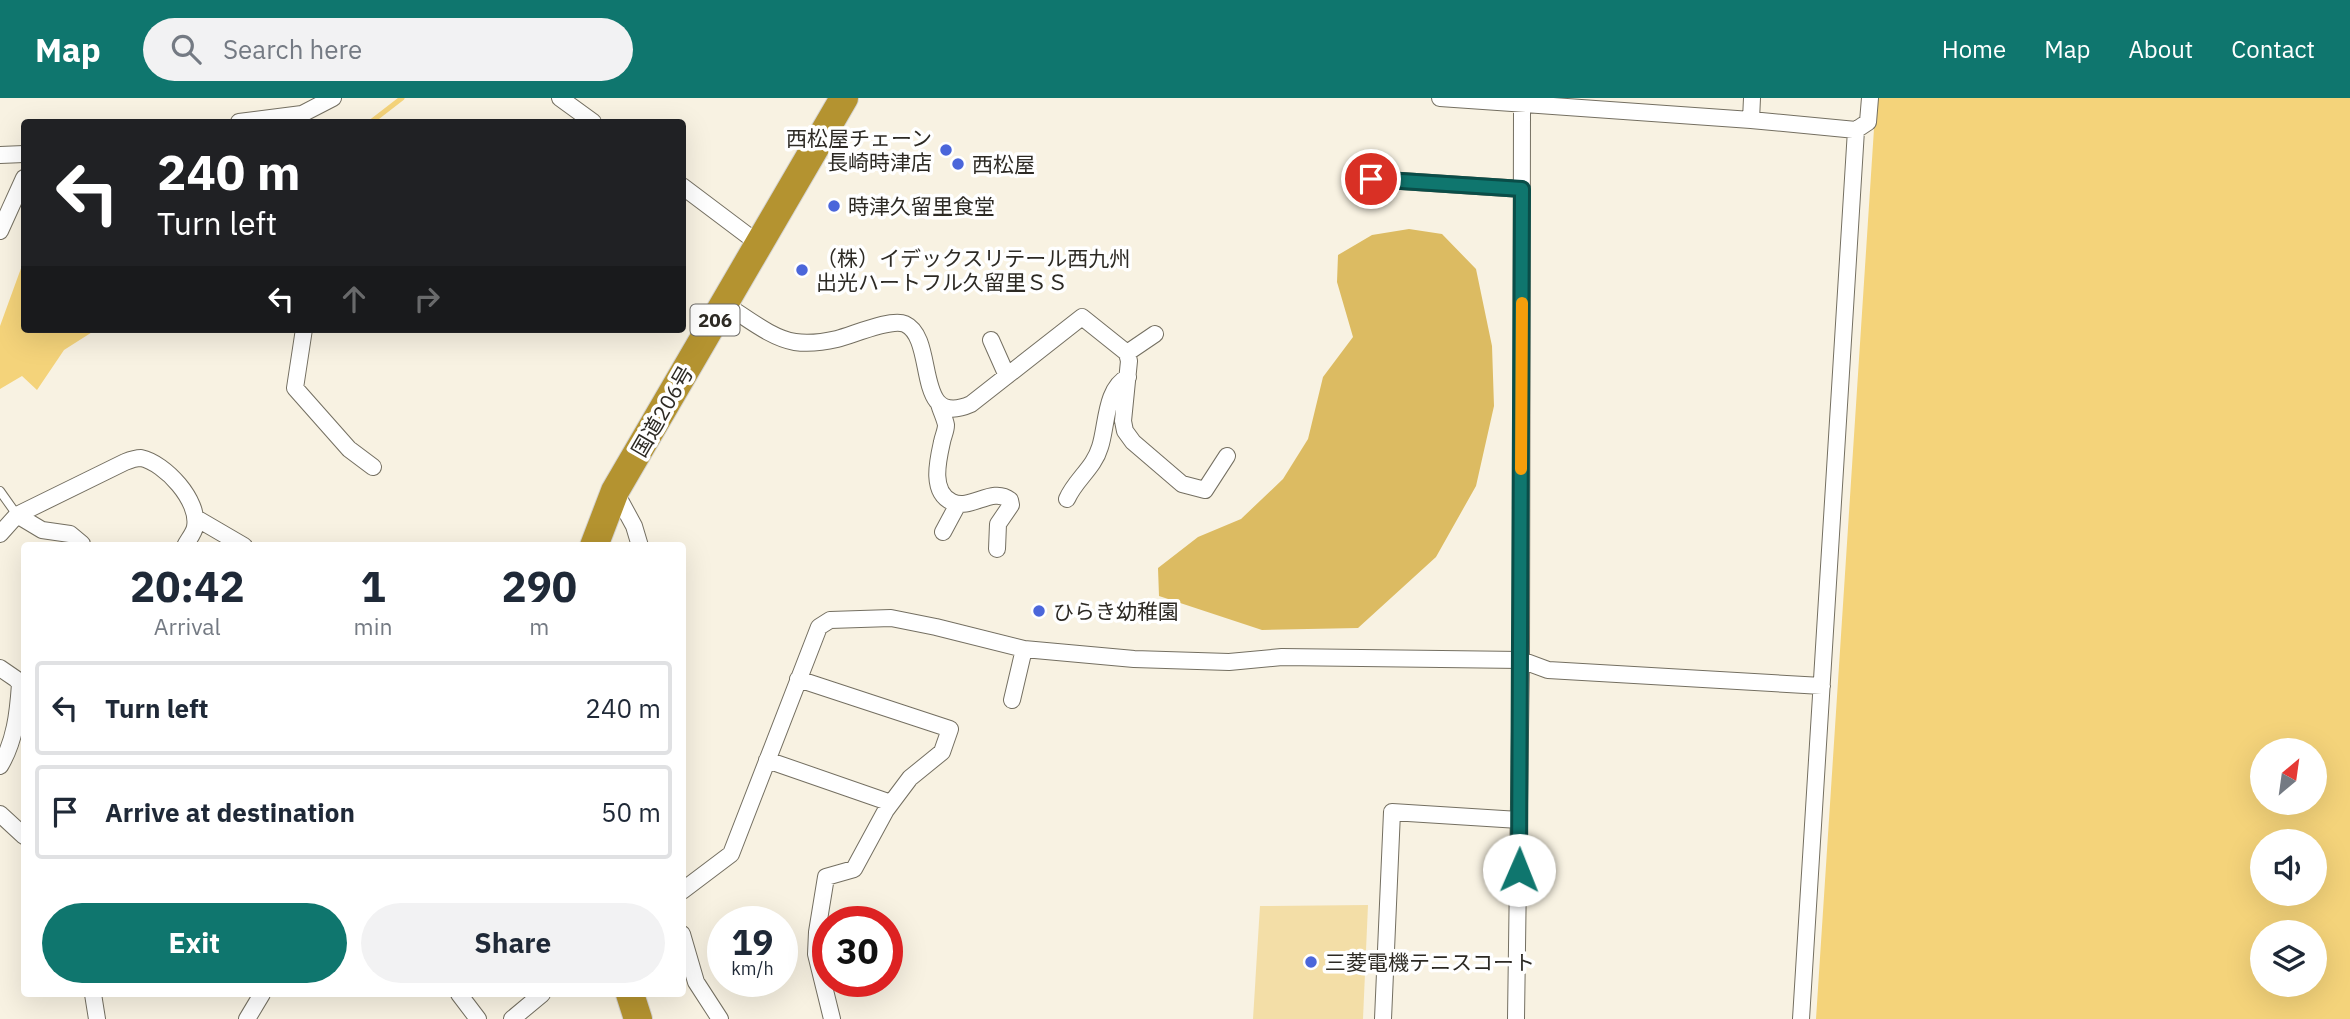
<!DOCTYPE html>
<html lang="en">
<head>
<meta charset="utf-8">
<style>
  body { margin:0; font-family:"IBM Plex Sans","Noto Sans JP",sans-serif; background:#f2f2f3; color:#1f2937; height:100vh; display:flex; flex-direction:column; font-size:26px; white-space:nowrap }
  * { box-sizing:border-box; margin:0 }
  p { font-size:23px; color:#747a83 }
  .icon { flex:none; width:38px; height:38px; fill:none; stroke:currentColor; stroke-width:2; stroke-linecap:round; stroke-linejoin:round }
  .map { position:relative; flex:1; overflow:hidden }
  .drawer { position:absolute; left:21px; top:444px; width:665px; height:455px; display:flex; flex-direction:column; background:#fff; border-radius:7px; box-shadow:0 7px 28px #0002 }
  .drawer>* { flex:none }
  .guide { position:absolute; left:21px; top:21px; width:665px; height:214px; border-radius:7px; box-shadow:0 7px 28px #0002; background:#202124; color:#fff; overflow:hidden }
  .needle { width:46px; rotate:29deg }
  .fabs { position:absolute; left:2250px; top:640px; display:grid; gap:14px }
  .fabs a { display:grid; place-items:center; width:77px; height:77px; border-radius:50%; background:#fff; box-shadow:0 7px 28px #0002; font-size:35px }
  .speed { position:absolute; left:707px; top:808px; display:flex; gap:14px; font-size:35px; font-weight:700; text-align:center }
  .speed>* { display:grid; place-content:center; width:91px; height:91px; border-radius:50%; background:#fff; box-shadow:0 7px 28px #0002; line-height:1 }
  .speed small { font-size:18px; font-weight:400 }
  .speed .limit { border:10px solid #d22; background:#fff; color:#111 }
  .pin { position:absolute; display:grid; place-items:center; width:60px; height:60px; color:#fff; margin:-30px; border:4px solid #fff; border-radius:50%; box-shadow:0 2px 7px #0007 }
  .me { position:absolute; width:77px; margin:-38px; rotate:1deg; stroke-linejoin:round; filter:drop-shadow(0 0 5px #0008) }
  .turn { display:flex; align-items:center; gap:24px; height:147px; padding:0 21px; font-size:32px }
  .turn .icon { width:91px; height:91px; stroke-width:2.5 }
  .turn b { display:block; font-size:49px; line-height:60px }
  .lanes { display:flex; align-items:center; height:66px; padding:0 21px; background:#0003; justify-content:center; gap:35px; direction:ltr }
  .lanes .off { opacity:.35 }
  .eta { display:flex; justify-content:space-evenly; align-items:center; height:119px; text-align:center }
  .eta b { font-size:42px; font-weight:800; line-height:49px }
  .primary-button { display:flex; gap:14px; margin-top:auto; padding:14px 21px }
  .primary-button a { flex:1; height:80px; border-radius:42px; background:#0f766e; color:#fff; font-size:28px; font-weight:800; line-height:80px; text-align:center }
  .primary-button a+a { background:#f2f2f3; color:#1f2937 }
  ul { padding:0; list-style:none }
  li { display:flex; align-items:center; gap:21px; height:94px; margin:0 14px 10px; padding:0 7px; border:4px solid #e0e1e3; border-radius:7px }
  li div { flex:1 }
  li b { display:block; font-size:26px }
  li em { font-style:normal }
  header { display:flex; align-items:center; gap:42px; box-sizing:border-box; height:98px; padding:0 35px; background:#0f766e; color:#fff }
  header strong { font-size:33px }
  nav { display:flex; gap:38px; margin-inline-start:auto; font-size:24px }
  .search { width:490px; height:63px; background:#f2f2f3; display:flex; align-items:center; gap:18px; box-sizing:border-box; padding:0 24px; border-radius:38px; color:#747a83; font-size:26px }
  .map>svg:first-child { display:block }
  .green { fill:#f3dea7 }
  .forest { fill:#dcbb62 }
  .water { fill:#f4d37a; fill-rule:evenodd }
  .lines { fill:none; stroke-linecap:round; stroke-linejoin:round }
  .stream { stroke:#f4d37a; stroke-width:5 }
  .lane-casing { stroke:#746f61; stroke-width:10 }
  .street-casing { stroke:#746f61; stroke-width:18 }
  .highway-casing { stroke:#d5d4d3; stroke-width:30 }
  .lane { stroke:#fff; stroke-width:8 }
  .street { stroke:#fff; stroke-width:16 }
  .highway { stroke:#b49330; stroke-width:28 }
  .route-casing { stroke:#0a4d48; stroke-width:18 }
  .route { stroke:#0f766e; stroke-width:12 }
  .slow { stroke:#f59e0b; stroke-width:12 }
  .poi-dot { fill:#4b66da; stroke:#fff; stroke-width:2.5 }
  .labels { text-anchor:middle; dominant-baseline:central; stroke-width:7; stroke-linejoin:round; paint-order:stroke }
  .shield { fill:#fff; stroke:#6c6a66; stroke-width:2 }
  .shield-label { font-size:19px; font-weight:bold; fill:#2d2a24 }
  .poi-label { font-size:21px; fill:#2d2a24; stroke:#fff; text-anchor:start }
  .street-label { font-size:21px; fill:#2d2a24; stroke:#fff }
</style>
</head>
<body>
<header>
<strong>Map</strong>
<div class="search"><svg class="icon" aria-label="search" viewBox="0 0 24 24"><circle cx="10" cy="10" r="6"/><path d="M15 15l6 6"/></svg>Search here</div>
<nav><a>Home</a><a>Map</a><a>About</a><a>Contact</a></nav>
</header>
<div class="map">
<svg width="2350" height="921" viewBox="0 0 2350 921">
  <rect width="100%" height="100%" fill="#f8f2e2"/>
  <!-- green -->
  <path class="green" d="M1368,807L1363,921H1253L1260,808Z"/>
  <!-- forest -->
  <path class="forest" d="M1409,131L1442,136L1476,171L1492,248L1494,308L1476,388L1436,459L1358,530L1262,532L1159,498L1158,470L1198,439L1241,421L1283,381L1308,341L1323,279L1353,239L1337,184L1338,157L1372,137Z"/>
  <!-- water -->
  <path class="water" d="M1876,0H2350V921H1816ZM2263,653H2315V705H2263ZM2263,744H2315V796H2263ZM2263,835H2315V887H2263Z
    M24,162V231H97L64,252L37,292L22,278L0,291V228Z"/>
  <g class="lines">
    <!-- stream -->
    <path class="stream" d="M371,24L402,0"/>
    <defs>
      <path id="lane" d="M0,393L17,417"/>
      <path id="street" d="M560,0L593,24
        M1440,0L1751,22L1856,32L1868,24L1870,0
        M1751,22L1752,0
        M239,24L302,16L333,0
        M0,57L24,56
        M1371,81L1522,91
        M682,88L759,146
        M0,133L24,80
        M724,206C745,218 770,240 795,244C809,246 824,244 837,241C853,237 891,220 905,226C938,241 912,332 971,306L1082,219L1127,255L1129,263L1123,323L1125,333L1133,344L1182,386L1205,392L1227,358
        M304,231L295,290L349,351L373,369
        M991,242L1007,278
        M1127,255L1155,236
        M939,306C941,313 945,321 946,327C946,333 943,338 942,344C938,362 930,394 952,404C971,413 992,388 1010,402L1011,407L998,426L997,451
        M615,393L634,428L640,448
        M1067,401C1075,382 1094,370 1100,349C1107,328 1105,290 1128,279
        M17,417L42,432L70,436L82,446
        M196,420L244,448
        M943,434L958,406
        M0,436L17,417L125,364C130,362 136,360 141,360C165,365 200,403 195,429C194,435 188,442 185,448
        M0,570L16,581L20,586C18,615 15,643 0,668
        M798,581L950,631L942,654L910,680L886,712L854,771L826,779L817,834L816,856L832,921
        M1012,602L1024,551
        M767,662L891,705
        M0,716L24,738
        M682,793L731,756L819,529L830,522L891,520L936,529L1024,551L1134,561L1229,564L1282,559L1521,562L1548,572L1822,588
        M682,836L696,884L720,921
        M93,896L97,921
        M459,896L478,921
        M247,921L262,896
        M512,921L542,896
        M1383,921L1392,714L1519,722
        M1516,921L1521,562L1522,6
        M1801,921L1856,32"/>
      <path id="highway" d="M594,448L615,393L844,0
        M630,896L638,921"/>
    </defs>
    <!-- lane casing -->
    <use href="#lane" class="lane-casing"/>
    <!-- street casing -->
    <use href="#street" class="street-casing"/>
    <!-- highway casing -->
    <use href="#highway" class="highway-casing"/>
    <!-- lane -->
    <use href="#lane" class="lane"/>
    <!-- street -->
    <use href="#street" class="street"/>
    <!-- highway -->
    <use href="#highway" class="highway"/>
  </g>
  <g class="lines">
    <defs>
      <path id="route" d="M1371,81L1522,91L1519,772"/>
    </defs>
    <!-- route casing -->
    <use href="#route" class="route-casing"/>
    <!-- route -->
    <use href="#route" class="route"/>
    <!-- slow -->
    <path class="slow" d="M1521,371L1522,205"/>
  </g>
  <!-- markers -->
  <g class="poi-dot">
    <circle cx="946" cy="52" r="7"/>
    <circle cx="958" cy="66" r="7"/>
    <circle cx="834" cy="108" r="7"/>
    <circle cx="802" cy="172" r="7"/>
    <circle cx="1039" cy="513" r="7"/>
    <circle cx="1311" cy="864" r="7"/>
  </g>
  <g class="labels">
    <!-- shield labels -->
    <rect class="shield" x="690.5" y="206.5" width="49" height="31" rx="5"/>
    <g class="shield-label">
      <text x="715" y="222">206</text>
    </g>
    <!-- poi labels -->
    <g class="poi-label">
      <text x="932" y="40" text-anchor="end">西松屋チェーン<tspan x="932" dy="24">長崎時津店</tspan></text>
      <text x="972" y="66">西松屋</text>
      <text x="848" y="108">時津久留里食堂</text>
      <text x="816" y="160">（株）イデックスリテール西九州<tspan x="816" dy="24">出光ハートフル久留里ＳＳ</tspan></text>
      <text x="1053" y="513">ひらき幼稚園</text>
      <text x="1325" y="864">三菱電機テニスコート</text>
    </g>
    <!-- street labels -->
    <g class="street-label">
      <text transform="translate(662 313) rotate(-60)">国道206号</text>
    </g>
  </g>
</svg>
<div class="fabs">
<a><svg class="needle" viewBox="-14 -14 28 28"><path d="M0-13l5 13h-10z" fill="#e53935"/><path d="M0 13l5-13h-10z" fill="#747a83"/></svg></a>
<a><svg class="icon" aria-label="sound" viewBox="0 0 24 24"><path d="M4 9h4l5-4v14l-5-4H4zM17 9q2 3 0 6"/></svg></a>
<a><svg class="icon" aria-label="layers" viewBox="0 0 24 24"><path d="M12 4l9 5-9 5-9-5zM3 14l9 5 9-5"/></svg></a>
</div>
<div class="speed"><div>19<small>km/h</small></div><div class="limit">30</div></div>
<div class="pin" style="left:1371px;top:81px;background:#d93025"><svg class="icon" aria-label="arrive" viewBox="0 0 24 24"><path d="M6 21V4h12l-3 4 3 4H6"/></svg></div>
<svg class="me" style="left:1519px;top:772px" viewBox="-20 -20 40 40"><circle r="19" fill="#fff"/><path d="M0-13L10 11 0 6-10 11z" fill="#0f766e"/></svg>
<div class="guide">
<div class="turn"><svg class="icon" aria-label="left" viewBox="0 0 24 24"><path d="M17 20v-9H6M10 6l-5 5 5 5"/></svg><div><b>240 m</b>Turn left</div></div>
<div class="lanes"><svg class="icon" aria-label="left" viewBox="0 0 24 24"><path d="M17 20v-9H6M10 6l-5 5 5 5"/></svg><svg class="icon off" aria-label="ahead" viewBox="0 0 24 24"><path d="M12 20V5M6 11l6-6 6 6"/></svg><svg class="icon off" aria-label="right" viewBox="0 0 24 24"><path d="M7 20v-9h11M14 6l5 5-5 5"/></svg></div>
</div>
<section class="drawer">
<div class="eta">
<div><b>20:42</b><p>Arrival</p></div>
<div><b>1</b><p>min</p></div>
<div><b>290</b><p>m</p></div>
</div>
<ul>
<li><svg class="icon" aria-label="left" viewBox="0 0 24 24"><path d="M17 20v-9H6M10 6l-5 5 5 5"/></svg><div><b>Turn left</b></div><em>240 m</em></li>
<li><svg class="icon" aria-label="arrive" viewBox="0 0 24 24"><path d="M6 21V4h12l-3 4 3 4H6"/></svg><div><b>Arrive at destination</b></div><em>50 m</em></li>
</ul>
<div class="primary-button"><a>Exit</a><a>Share</a></div>
</section>
</div>
</body>
</html>
